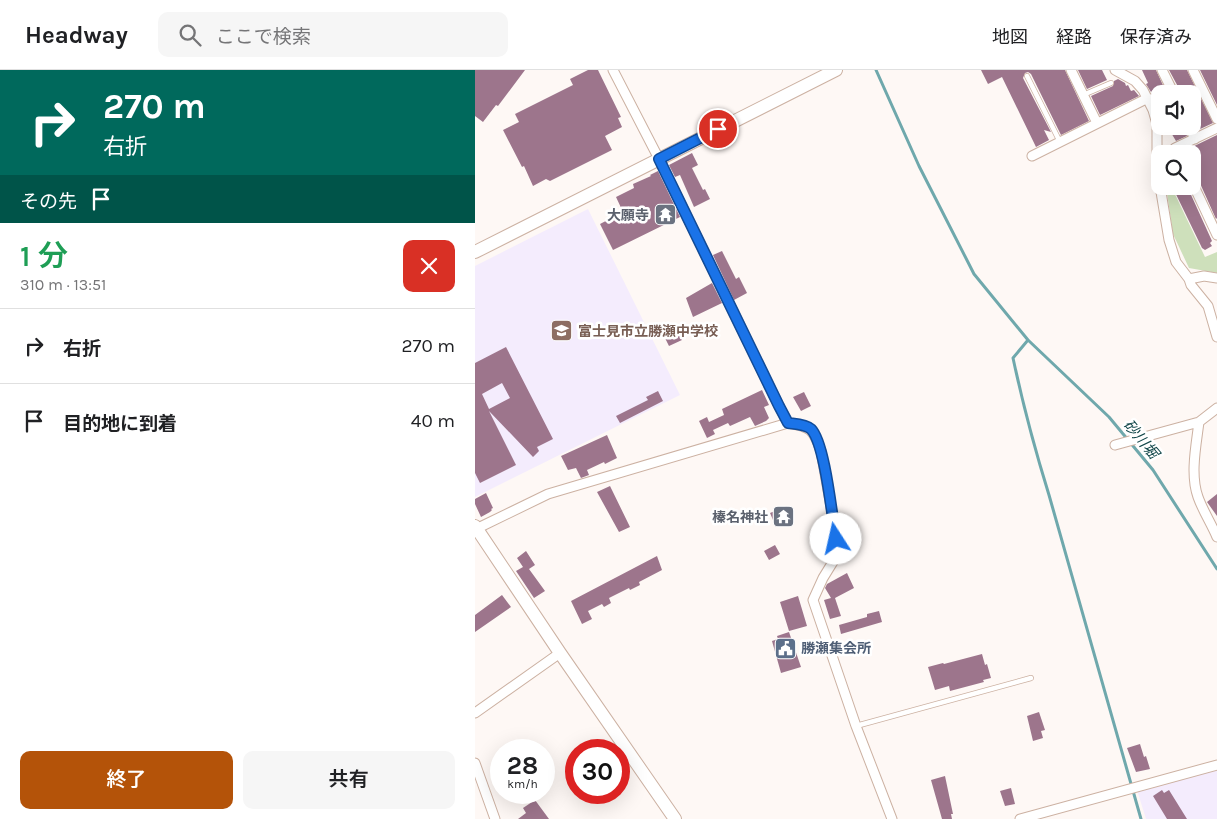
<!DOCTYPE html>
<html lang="ja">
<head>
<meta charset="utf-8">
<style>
  body { margin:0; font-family:Karla,"Noto Sans JP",sans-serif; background:#f6f6f6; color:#202124; height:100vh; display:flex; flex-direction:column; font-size:19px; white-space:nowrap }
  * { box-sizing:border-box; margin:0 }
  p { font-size:16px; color:#757577 }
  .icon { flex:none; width:28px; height:28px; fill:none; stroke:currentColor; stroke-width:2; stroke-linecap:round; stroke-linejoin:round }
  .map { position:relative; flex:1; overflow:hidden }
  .side { display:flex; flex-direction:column; background:#fff; width:475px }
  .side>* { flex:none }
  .hud { background:#00695c; color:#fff; overflow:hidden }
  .buttons { position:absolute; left:676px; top:15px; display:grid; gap:10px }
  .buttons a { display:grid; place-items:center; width:50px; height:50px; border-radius:10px; background:#fff; box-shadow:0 5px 20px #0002; font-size:25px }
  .speed { position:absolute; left:15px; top:669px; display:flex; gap:10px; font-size:25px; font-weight:700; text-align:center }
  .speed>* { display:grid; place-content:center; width:65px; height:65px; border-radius:50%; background:#fff; box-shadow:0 5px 20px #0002; line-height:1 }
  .speed small { font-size:12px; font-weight:400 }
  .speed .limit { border:8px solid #d22; background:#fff; color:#111 }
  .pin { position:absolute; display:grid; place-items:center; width:42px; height:42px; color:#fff; margin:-21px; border:2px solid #fff; border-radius:50%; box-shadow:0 1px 5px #0007 }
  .me { position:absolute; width:55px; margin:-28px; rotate:350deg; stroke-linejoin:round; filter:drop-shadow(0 0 4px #0008) }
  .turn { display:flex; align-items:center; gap:18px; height:105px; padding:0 20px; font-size:22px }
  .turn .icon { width:65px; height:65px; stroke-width:2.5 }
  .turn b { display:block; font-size:35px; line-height:42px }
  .then { display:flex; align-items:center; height:48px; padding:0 20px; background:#0003; gap:10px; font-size:19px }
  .round { display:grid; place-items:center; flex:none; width:52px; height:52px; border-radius:10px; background:#f6f6f6 }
  .summary { display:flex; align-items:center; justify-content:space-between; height:85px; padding:0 20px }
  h1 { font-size:30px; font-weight:600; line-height:38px; color:#1e9e55 }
  .button { display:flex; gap:10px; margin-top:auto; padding:10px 20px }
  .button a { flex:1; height:58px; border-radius:10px; background:#b45309; color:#fff; font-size:20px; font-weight:600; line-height:58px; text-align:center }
  .button a+a { background:#f6f6f6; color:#202124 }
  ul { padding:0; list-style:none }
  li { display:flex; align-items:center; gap:15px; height:75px; padding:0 20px; border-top:1px solid #e0e0e0 }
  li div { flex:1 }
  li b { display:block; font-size:19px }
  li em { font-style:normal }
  header { display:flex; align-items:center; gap:30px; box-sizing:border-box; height:70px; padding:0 25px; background:#fff; border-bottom:1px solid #e0e0e0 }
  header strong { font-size:24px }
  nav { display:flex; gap:28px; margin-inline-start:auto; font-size:18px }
  .search { width:350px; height:45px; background:#f6f6f6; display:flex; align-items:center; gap:12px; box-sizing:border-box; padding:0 18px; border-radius:10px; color:#757577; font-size:19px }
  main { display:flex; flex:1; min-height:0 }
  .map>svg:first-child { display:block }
  .education { fill:#f4ecfd }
  .green { fill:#cee0bb }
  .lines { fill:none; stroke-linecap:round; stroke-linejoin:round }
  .stream { stroke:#6fa8ac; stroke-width:3 }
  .building { fill:#9d758c; fill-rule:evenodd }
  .lane-casing { stroke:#ccb1a2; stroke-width:6 }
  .street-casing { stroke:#ccb1a2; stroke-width:11 }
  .secondary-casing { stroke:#ccb1a2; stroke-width:14 }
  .lane { stroke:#fff; stroke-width:4.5 }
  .street { stroke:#fff; stroke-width:9 }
  .secondary { stroke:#fff; stroke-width:12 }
  .route-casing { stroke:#114b97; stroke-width:12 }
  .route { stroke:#1a73e8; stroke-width:9 }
  .labels { text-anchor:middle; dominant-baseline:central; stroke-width:5; stroke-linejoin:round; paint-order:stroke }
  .worship-label { font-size:14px; font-weight:bold; fill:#5b616d; stroke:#fff; text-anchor:end }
  .education-label { font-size:14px; font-weight:bold; fill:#785e54; stroke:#fff; text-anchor:start }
  .service-label { font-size:14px; font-weight:bold; fill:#4e5e75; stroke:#fff; text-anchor:start }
  .water-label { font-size:15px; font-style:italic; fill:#12474a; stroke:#fff }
</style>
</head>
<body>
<header>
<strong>Headway</strong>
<div class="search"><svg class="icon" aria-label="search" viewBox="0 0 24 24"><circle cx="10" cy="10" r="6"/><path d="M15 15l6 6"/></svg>ここで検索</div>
<nav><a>地図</a><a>経路</a><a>保存済み</a></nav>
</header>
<main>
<section class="side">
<div class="hud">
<div class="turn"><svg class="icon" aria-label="right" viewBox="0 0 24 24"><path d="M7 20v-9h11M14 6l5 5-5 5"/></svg><div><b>270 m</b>右折</div></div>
<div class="then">その先<svg class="icon" aria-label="arrive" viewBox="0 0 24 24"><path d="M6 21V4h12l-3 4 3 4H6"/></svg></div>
</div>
<div class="summary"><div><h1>1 分</h1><p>310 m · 13:51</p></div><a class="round" style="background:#d93025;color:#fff"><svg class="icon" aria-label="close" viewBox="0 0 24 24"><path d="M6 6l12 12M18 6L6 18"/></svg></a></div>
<ul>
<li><svg class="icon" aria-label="right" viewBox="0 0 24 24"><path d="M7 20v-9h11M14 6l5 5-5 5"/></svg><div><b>右折</b></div><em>270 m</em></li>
<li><svg class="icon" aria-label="arrive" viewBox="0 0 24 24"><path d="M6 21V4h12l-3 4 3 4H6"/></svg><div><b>目的地に到着</b></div><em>40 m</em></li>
</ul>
<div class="button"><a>終了</a><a>共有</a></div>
</section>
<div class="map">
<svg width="742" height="749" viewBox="0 0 742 749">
  <rect width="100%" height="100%" fill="#fef8f5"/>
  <!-- education -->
  <path class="education" d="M113,139L205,325L0,427V196Z
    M742,698V749H671L662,720Z"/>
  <!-- green -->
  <path class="green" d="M691,116H696L730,187L742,182V203L714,198L698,164Z"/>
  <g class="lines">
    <!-- stream -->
    <path class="stream" d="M401,0L444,96L499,204L553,270L634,347L678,400L742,499
      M553,270L538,288C548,335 560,380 574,425L666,749"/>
  </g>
  <!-- building -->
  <path class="building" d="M0,0H50L23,36L21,35L8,52L0,46Z
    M113,0H123L146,47L143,48L147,57L130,66L137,80L75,111L71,109L58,116L49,96L47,97L28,60L44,52L40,44L98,15L95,9Z
    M506,0H590L614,51L586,65L556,4L553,2L550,3L548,8L576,62L569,60L574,70L561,77L527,7L513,14Z
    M603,0H627L632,10L612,19Z
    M667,0H681L692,24H680L678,20L676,22L671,14L673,13Z
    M694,0H712L738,53L723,60L718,51V24H707Z
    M725,0H742V35Z
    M643,9L650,13L651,16L653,15L656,21L659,20L664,26L625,45L616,26L638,16L639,11Z
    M692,56H708L712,66L701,71Z
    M742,65V148L741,149L724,111L718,102V84H710L709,81Z
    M217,83L223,95L217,98L228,120L230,119L235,129L219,137L205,105L200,107L194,95Z
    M183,101L205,147L138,180L125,154L148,142L141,127L159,118L158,114L176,106L175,105Z
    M697,116H712L737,171L735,173L737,176L730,180L727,178Z
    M247,181L261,209L264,207L272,223L259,230L238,185Z
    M237,213L247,233L218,247L211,228Z
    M202,258L207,270L194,276L188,264Z
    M31,277L78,369L62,377L64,381L58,387L14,341L41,395L5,413L0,403V293ZM27,313L35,328L14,339L7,324Z
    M287,320L294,335L289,337L294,348L291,351L280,356L275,347L255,356L253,353L238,360L240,364L232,368L224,351L232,347L234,352L249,345L247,339Z
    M183,321L188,331L145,353L141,346L173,330L171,327Z
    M329,322L336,336L326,341L318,327Z
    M132,365L142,388L130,394L129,392L112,400L114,405L106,408L101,398L93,400L86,386Z
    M135,416L155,457L144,462L122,422Z
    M11,423L18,438L16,439L17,440L15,442L6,447L0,434V429Z
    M742,424V446L732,432Z
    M312,436L318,449L301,457L295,443Z
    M300,475L305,484L294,490L289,481Z
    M51,481L60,495L54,499L70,521L59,528L41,501L48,497L42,488Z
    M182,486L187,500L164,512L165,515L155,520L154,518L134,528L136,533L129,537L127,534L113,541L117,549L107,554L96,531Z
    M372,503L379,518L360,528L366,546L355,549L349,530L356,528L350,518L352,514Z
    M27,525L36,537L0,562V545Z
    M323,526L332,556L314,561L305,532Z
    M404,541L407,552L366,564L364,555L392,547V544Z
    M314,562L326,597L306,603L297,571L303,569L302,566Z
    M507,584L510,595L512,594L516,608L508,610L509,612L475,621L474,616L460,620L453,597L468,593L469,594Z
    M564,642L570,660L566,661L568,668L558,671L552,646Z
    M665,674L669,687L671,686L675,699L661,702L652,678Z
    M470,706L478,744H476L477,749H467L456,710Z
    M536,718L540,734L530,736L525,721Z
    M687,720L689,723L694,720L712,749H692L678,726Z
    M60,730L74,749H43L51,743L48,738Z"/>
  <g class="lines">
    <defs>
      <path id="lane" d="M552,6L585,72
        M608,25L636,13
        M381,656L556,608"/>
      <path id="street" d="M138,0L184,89L304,336L313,353C336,357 338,359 346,381L364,482L348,508L338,530L381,656L417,749
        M596,0L622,53
        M640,0L660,11L668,20L678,40L682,54V81L685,113
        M687,0L699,24
        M718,0L742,49
        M714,56L720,69
        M703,84L700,78L742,58
        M557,86L673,28
        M718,114L742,165
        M685,116L694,170L701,192L714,209L716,215L733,236L742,267
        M714,209L729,206L742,208
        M724,352C721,376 715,405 723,427C728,441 736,453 742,467
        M640,375L724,352L742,338
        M1,459L73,424L313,353
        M0,643L85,583
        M0,693L20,749
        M545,749L742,695"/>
      <path id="secondary" d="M0,182L361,0
        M0,456L85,583L200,749"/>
    </defs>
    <!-- lane casing -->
    <use href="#lane" class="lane-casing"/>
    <!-- street casing -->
    <use href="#street" class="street-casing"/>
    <!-- secondary casing -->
    <use href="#secondary" class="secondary-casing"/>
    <!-- lane -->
    <use href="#lane" class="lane"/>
    <!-- street -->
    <use href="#street" class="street"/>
    <!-- secondary -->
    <use href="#secondary" class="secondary"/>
  </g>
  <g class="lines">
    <defs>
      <path id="route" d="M243,59L184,89L304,336L313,353C320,354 330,354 336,359C350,373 357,447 361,469"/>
    </defs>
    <!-- route casing -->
    <use href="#route" class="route-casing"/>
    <!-- route -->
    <use href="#route" class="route"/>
  </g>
  <!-- icons -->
  <defs>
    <symbol id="temple-square" viewBox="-11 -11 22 22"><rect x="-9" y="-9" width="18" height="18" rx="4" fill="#6b7280" stroke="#fff"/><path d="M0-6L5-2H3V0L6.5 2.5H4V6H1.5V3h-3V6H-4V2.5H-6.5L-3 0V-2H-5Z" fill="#fff"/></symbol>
    <symbol id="school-square" viewBox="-11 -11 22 22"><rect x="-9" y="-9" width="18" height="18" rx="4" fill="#8d6e63" stroke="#fff"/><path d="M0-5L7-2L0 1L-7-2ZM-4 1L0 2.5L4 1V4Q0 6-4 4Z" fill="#fff"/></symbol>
    <symbol id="civic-square" viewBox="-11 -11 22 22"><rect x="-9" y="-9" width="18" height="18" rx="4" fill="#5c6f8a" stroke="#fff"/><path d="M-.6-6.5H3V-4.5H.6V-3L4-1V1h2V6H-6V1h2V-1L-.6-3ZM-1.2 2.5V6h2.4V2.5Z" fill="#fff"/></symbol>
  </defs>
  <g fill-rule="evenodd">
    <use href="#temple-square" x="178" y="132" width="25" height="25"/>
    <use href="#school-square" x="74" y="248" width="25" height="25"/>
    <use href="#temple-square" x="296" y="434" width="25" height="25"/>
    <use href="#civic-square" x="298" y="566" width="25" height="25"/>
  </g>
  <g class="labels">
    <!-- worship labels -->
    <g class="worship-label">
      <text x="174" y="145">大願寺</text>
      <text x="293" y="447">榛名神社</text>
    </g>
    <!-- education labels -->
    <g class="education-label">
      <text x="103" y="261">富士見市立勝瀬中学校</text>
    </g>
    <!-- service labels -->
    <g class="service-label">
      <text x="326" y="578">勝瀬集会所</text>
    </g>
    <!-- water labels -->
    <g class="water-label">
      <text transform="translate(666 369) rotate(50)">砂川堀</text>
    </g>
  </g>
</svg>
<div class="buttons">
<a><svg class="icon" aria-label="sound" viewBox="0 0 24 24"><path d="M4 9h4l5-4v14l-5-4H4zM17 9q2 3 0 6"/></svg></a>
<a><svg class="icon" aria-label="search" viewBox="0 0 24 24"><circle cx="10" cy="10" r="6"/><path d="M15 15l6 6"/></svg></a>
</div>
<div class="speed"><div>28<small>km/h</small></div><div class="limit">30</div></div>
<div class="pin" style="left:243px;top:59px;background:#d93025"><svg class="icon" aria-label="arrive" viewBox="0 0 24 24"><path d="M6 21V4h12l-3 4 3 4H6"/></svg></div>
<svg class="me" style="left:361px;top:469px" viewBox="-20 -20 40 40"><circle r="19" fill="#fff"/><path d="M0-13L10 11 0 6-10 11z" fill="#1a73e8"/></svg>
</div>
</main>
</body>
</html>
